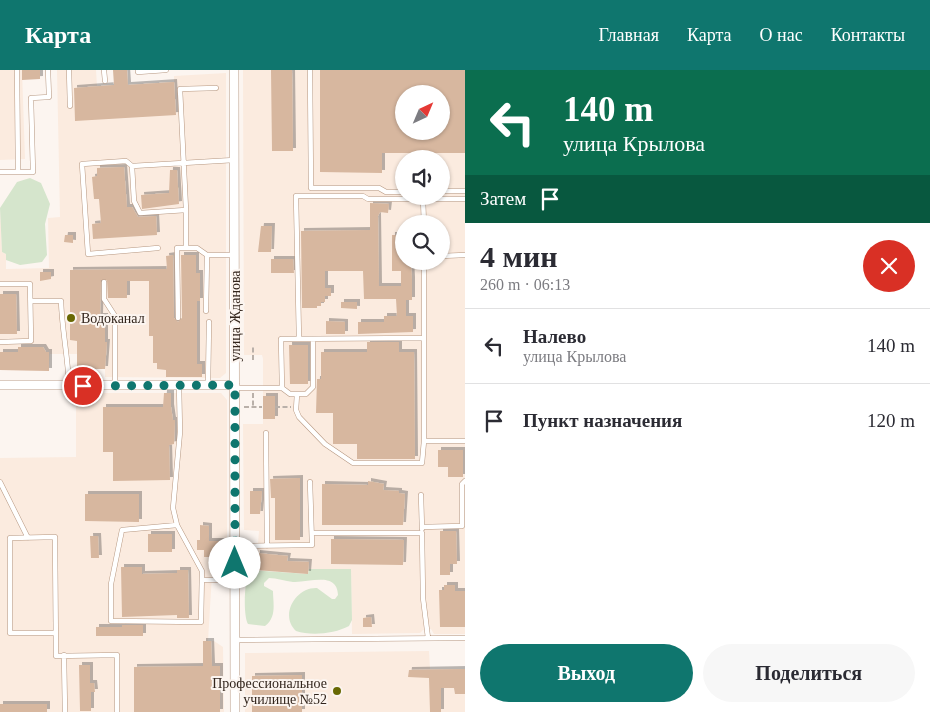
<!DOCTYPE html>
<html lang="ru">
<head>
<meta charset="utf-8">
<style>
  body { margin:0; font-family:Georgia,serif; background:#f7f7f7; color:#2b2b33; height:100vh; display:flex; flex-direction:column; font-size:19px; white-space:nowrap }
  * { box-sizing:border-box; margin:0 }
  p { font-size:16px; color:#7c7c81 }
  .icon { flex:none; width:28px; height:28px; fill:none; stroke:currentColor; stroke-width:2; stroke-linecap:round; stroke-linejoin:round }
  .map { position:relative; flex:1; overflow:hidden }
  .details { display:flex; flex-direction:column; background:#fff; width:465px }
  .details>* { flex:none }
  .top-card { background:#0b6e4f; color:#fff; overflow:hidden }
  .needle { width:32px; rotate:44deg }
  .tools { position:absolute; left:395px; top:15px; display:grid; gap:10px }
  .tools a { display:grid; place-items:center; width:55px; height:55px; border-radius:50%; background:#fff; box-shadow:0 1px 4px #0004; font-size:25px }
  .pin { position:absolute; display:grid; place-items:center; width:42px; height:42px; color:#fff; margin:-21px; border:2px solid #fff; border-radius:50%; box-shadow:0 1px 5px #0007 }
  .me { position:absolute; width:55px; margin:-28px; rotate:0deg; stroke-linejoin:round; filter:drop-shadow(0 0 4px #0008) }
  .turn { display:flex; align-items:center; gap:18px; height:105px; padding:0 15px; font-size:22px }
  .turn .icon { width:65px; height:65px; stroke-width:2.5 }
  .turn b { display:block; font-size:35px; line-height:42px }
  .then { display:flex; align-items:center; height:48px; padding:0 15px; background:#0003; gap:10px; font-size:19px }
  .round { display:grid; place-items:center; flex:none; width:52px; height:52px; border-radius:26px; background:#f7f7f7 }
  .head { display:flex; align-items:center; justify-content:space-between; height:85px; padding:0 15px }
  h1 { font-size:30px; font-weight:800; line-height:38px }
  .action { display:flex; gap:10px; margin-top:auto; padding:10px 15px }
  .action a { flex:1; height:58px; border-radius:30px; background:#0f766e; color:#fff; font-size:20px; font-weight:800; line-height:58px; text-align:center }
  .action a+a { background:#f7f7f7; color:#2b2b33 }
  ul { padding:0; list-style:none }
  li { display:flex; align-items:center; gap:15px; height:75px; padding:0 15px; border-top:1px solid #e1e1e2 }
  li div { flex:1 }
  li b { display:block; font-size:19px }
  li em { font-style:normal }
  header { display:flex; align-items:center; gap:30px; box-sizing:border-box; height:70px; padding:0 25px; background:#0f766e; color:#fff }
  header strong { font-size:24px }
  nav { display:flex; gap:28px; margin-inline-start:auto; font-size:18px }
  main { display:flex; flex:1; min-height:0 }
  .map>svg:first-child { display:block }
  .built { fill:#fbebdf; fill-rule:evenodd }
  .green { fill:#d5e5cc }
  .building { fill:#d7b79f; fill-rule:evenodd; filter:url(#shadow) }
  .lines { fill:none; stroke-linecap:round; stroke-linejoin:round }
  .service-casing { stroke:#b69780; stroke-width:5.5 }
  .minor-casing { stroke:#b69780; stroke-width:10 }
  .path { stroke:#b9b0a9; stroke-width:2; stroke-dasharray:5 2.5; stroke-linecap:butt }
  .service { stroke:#fff; stroke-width:4.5 }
  .minor { stroke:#fff; stroke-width:9 }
  .route { stroke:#0f766e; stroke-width:9; stroke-dasharray:0 16.2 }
  .poi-dot { fill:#686803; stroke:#fcf5f0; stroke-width:2 }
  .labels { text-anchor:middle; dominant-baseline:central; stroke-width:4; stroke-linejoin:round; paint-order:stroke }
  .street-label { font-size:14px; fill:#32251c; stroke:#fcf5f0 }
  .poi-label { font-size:14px; fill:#32251c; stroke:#fcf5f0; text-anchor:start }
</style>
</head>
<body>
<header>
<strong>Карта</strong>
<nav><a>Главная</a><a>Карта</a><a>О нас</a><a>Контакты</a></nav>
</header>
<main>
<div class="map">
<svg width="465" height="642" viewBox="0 0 465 642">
  <defs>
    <filter id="shadow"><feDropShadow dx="3" dy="-3" stdDeviation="0" flood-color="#0004"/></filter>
  </defs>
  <rect width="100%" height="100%" fill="#fcf5f0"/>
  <!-- built -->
  <path class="built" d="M0,0H22L25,89L0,90Z
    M57,0H96L97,16L174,12V6L226,3V303L220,308L105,307V299H77V284H50L49,301L0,300V135L2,182L6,184V199L49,198L48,148L60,147Z
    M243,0H465V564H434L431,559L423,560L420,563L352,564L351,499H309L308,504L256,500L259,461L244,460L243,354H263V289L262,285H244ZM404,24H441V61H404ZM404,89H441V126H404ZM404,154H441V191H404Z
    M76,323H221L227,330V469L223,471V487L213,488L208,571H214L223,577L224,642H0V388L76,387Z
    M429,581L430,599H465V642H245V583Z"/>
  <!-- green -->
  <path class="green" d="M30,108L41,113L50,134L45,154L47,185L42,192L20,195L6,190V184L2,182L0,138L17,112Z
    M309,499H351L352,550L349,556C334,564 311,566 296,561C279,545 296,517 317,518L332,529H335L338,525C337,501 309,513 293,512C285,511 277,508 269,508L264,513V516L273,521C273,533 277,547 265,556L248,554C243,546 244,508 250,500L308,504Z"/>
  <!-- building -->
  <path class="building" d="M22,0H40V9L22,10Z
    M113,0H127L128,15L174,12L176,45L75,51L74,18L114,15Z
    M271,0H292L293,81H272Z
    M320,0H465V83H382V103L320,102ZM404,24H441V61H404Z
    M124,97L127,137H132L138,147L156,146L157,165L93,169L92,154L101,153L99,129H94L92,107L97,106V98Z
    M170,100H177L179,134L142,139L141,125L169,123Z
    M370,133L389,134L388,143L380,142L378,146L379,216H401V201H392V165H404V191H411L412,210V230H406V246H413V262L358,264V252H384V246H397L396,229H364L363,201H325V218H331V226H325V232H321V236H317V238H302L301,161L370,160Z
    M261,156H272L271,182H258Z
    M65,165H73V173L64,172Z
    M173,185L174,248L178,252L182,248L181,185H196V203H200V231H197V294H202V307H166V300L157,299V293H153V266H149V211H127V228H108L107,210H101L100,246H105V272H107L105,299H77V271L70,270V200L167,199L166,186Z
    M271,189H293L294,203H271Z
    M40,202H51V209L40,211Z
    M0,224H16L17,264H0Z
    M341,232H357V239L341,238Z
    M326,251L345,252V264H326Z
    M367,272H399V282H414L415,389H357V374H333V343H316L317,309H321V282H367Z
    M289,275H308V314H290Z
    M18,277H43L46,282H49V301L0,300V282H18Z
    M164,323H171V337L173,350H175L174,374L169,375L170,410L113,411V382H103V337H163Z
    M263,326H275V349H263Z
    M438,380H463V407H448V397H438Z
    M300,408V470H275V428H271L270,409Z
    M368,411L384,414L383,420L399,421V423L405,424L403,455H322V414L368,415Z
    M250,421H262L260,444H250Z
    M85,424H139V452L85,451Z
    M200,455L209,456V471H223V487H204V480H197V470H200Z
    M440,461H456L457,494H450V505H440Z
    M148,464H172V482H148Z
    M90,466H98L99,488H91Z
    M331,469L404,470L403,495L331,494Z
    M257,483L288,486L287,491L309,492L308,504L256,500Z
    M121,497H142V504L177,503V500H188L189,548H177V545L122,547Z
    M444,515H455V521H465V557H440L439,520H444Z
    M371,547L372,557H363V548Z
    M122,555H143V566H96V557H122Z
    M203,571H211L212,596H220V642H134V597L203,596Z
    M79,595H90V613H94L95,622H91V641H80Z
    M465,599V624H455L454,618H441V642H430L429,608L408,607L409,600Z
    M302,605V642H252V606Z
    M0,634H47V642H0Z"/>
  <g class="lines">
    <defs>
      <path id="service" d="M17,0L18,102
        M69,0L70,36
        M104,0L105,11
        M138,0V2L166,0
        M310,0L311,118H379L386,122H404
        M216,18L180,19L186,140L140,143L134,131L132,96L234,90
        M132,96L126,91L82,94L88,184L158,178
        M0,102H33L31,28L49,27L48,0
        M441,121H465
        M423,129L424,154
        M186,140V178
        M441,186L465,185
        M104,212V229L115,246V314
        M0,214H30L31,271L0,272
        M31,231H61C62,260 68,287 69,316
        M206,241L207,185H234
        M178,248L177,178H197L207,185
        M424,268V371H465
        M299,269L296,126H363L368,129H465
        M208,315L209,252
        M235,318H282L281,269L424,268V191
        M282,318L290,324H306L313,317V269
        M297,324L296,340L299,347L325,374L353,393H422L424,371
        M266,363L267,476
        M0,412L28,468
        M421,425L422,459
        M177,455L122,460L111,514V551L201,552L202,501L177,455L173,438L180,362L179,315
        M422,457L462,456V414L465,411
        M312,463H422L423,528L428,568
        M235,476L312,475L310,412
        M202,510H235
        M55,563H10V468L55,467L56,586L117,585V642
        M235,570L465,568
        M64,585L65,642"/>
      <path id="minor" d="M234,0L235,642
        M0,315H235"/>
    </defs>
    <!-- service casing -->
    <use href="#service" class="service-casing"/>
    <!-- minor casing -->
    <use href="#minor" class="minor-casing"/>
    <!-- path -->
    <path class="path" d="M253,290V277
      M83,307V299
      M253,323V337
      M244,337H262
      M275,337H291
      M251,482V489H257"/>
    <!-- service -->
    <use href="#service" class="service"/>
    <!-- minor -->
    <use href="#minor" class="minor"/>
  </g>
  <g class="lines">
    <!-- route -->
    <path class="route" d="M83,316L235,315V493"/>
  </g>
  <!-- markers -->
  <g class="poi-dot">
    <circle cx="71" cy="248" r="5"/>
    <circle cx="337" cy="621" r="5"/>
  </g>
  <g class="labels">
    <!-- street labels -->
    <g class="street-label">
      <text transform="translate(235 246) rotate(-90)">улица Жданова</text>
    </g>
    <!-- poi labels -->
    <g class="poi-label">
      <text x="81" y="248">Водоканал</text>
      <text x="327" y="613" text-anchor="end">Профессиональное<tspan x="327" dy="16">училище №52</tspan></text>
    </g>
  </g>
</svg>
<div class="tools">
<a><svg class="needle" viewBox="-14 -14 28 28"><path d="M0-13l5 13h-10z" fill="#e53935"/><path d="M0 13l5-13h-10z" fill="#7c7c81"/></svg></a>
<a><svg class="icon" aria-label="sound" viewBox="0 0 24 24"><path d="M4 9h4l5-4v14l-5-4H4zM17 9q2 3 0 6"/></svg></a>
<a><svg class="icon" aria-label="search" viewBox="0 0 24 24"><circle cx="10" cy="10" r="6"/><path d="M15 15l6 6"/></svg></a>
</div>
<div class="pin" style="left:83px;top:316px;background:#d93025"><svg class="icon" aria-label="arrive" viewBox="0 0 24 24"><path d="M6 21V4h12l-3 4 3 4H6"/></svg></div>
<svg class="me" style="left:235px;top:493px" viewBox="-20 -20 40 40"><circle r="19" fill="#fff"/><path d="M0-13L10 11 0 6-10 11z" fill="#0f766e"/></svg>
</div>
<section class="details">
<div class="top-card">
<div class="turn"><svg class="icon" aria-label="left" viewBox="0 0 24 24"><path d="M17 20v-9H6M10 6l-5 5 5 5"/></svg><div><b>140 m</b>улица Крылова</div></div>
<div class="then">Затем<svg class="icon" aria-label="arrive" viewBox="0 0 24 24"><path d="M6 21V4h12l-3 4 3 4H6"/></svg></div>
</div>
<div class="head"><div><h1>4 мин</h1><p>260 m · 06:13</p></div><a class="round" style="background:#d93025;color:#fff"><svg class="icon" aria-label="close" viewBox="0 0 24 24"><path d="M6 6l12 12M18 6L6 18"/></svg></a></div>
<ul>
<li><svg class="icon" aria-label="left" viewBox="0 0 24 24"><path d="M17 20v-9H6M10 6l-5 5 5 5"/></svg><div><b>Налево</b><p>улица Крылова</p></div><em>140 m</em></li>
<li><svg class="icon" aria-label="arrive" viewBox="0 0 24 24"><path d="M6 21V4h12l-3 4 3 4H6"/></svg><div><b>Пункт назначения</b></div><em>120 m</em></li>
</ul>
<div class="action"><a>Выход</a><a>Поделиться</a></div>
</section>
</main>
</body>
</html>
